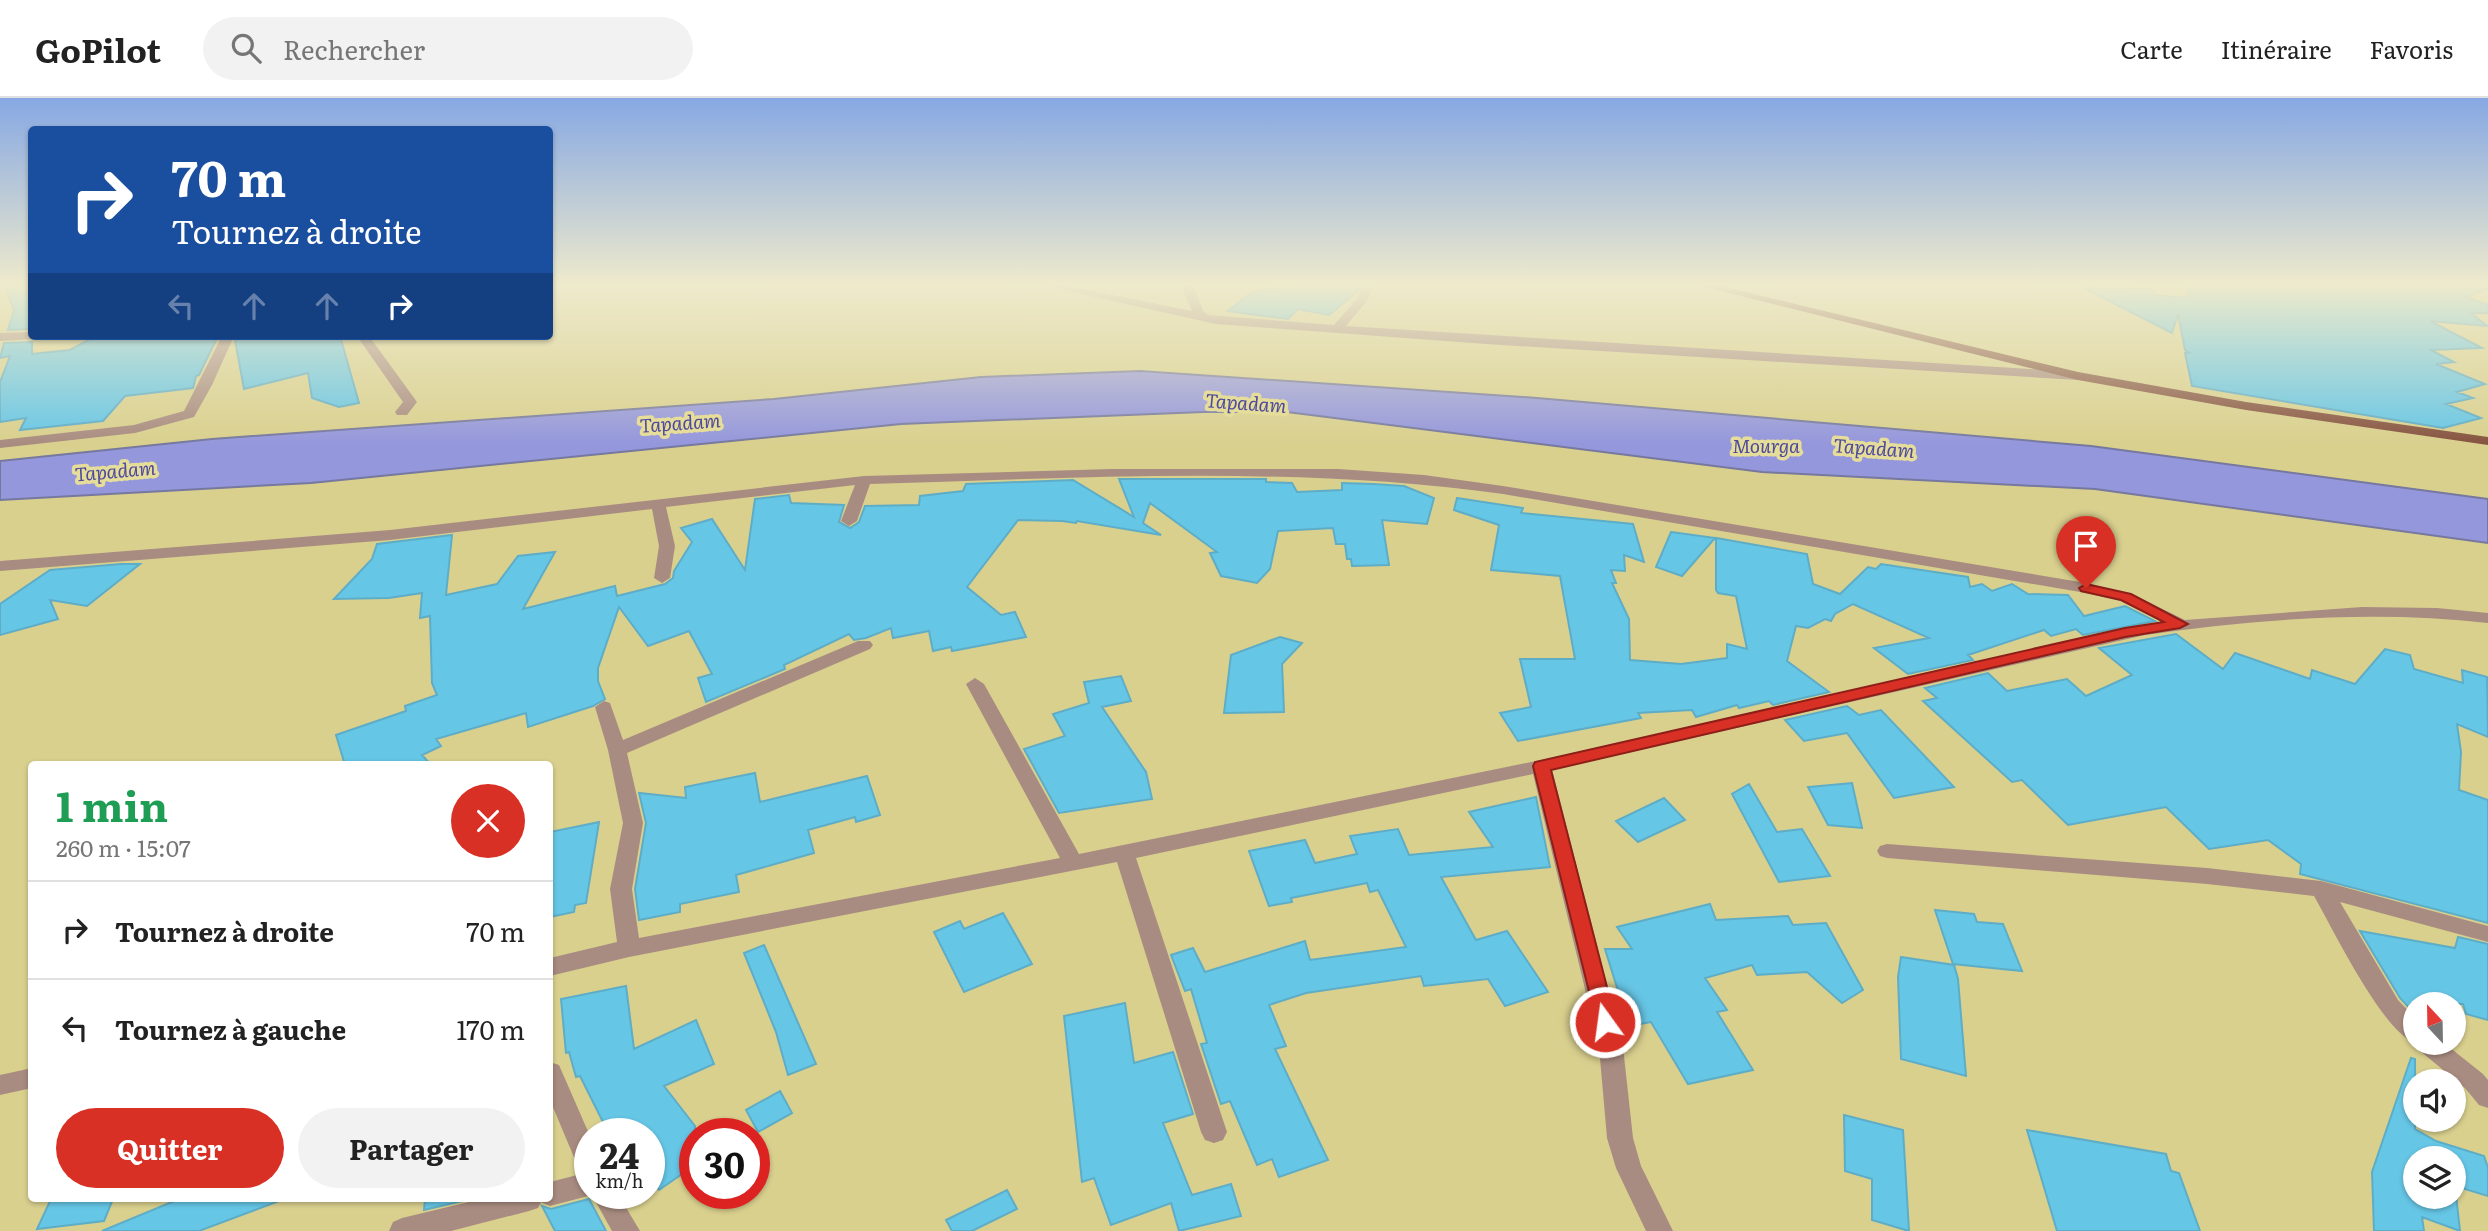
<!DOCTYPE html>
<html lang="fr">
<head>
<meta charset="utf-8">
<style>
  body { margin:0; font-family:Literata,serif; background:#f2f2f2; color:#222; height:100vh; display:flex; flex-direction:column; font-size:26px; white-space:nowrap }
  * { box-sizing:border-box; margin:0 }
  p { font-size:23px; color:#767676 }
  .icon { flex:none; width:38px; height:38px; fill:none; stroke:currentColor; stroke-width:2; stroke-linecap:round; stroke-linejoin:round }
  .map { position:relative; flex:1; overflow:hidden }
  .panel { position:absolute; left:28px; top:663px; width:525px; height:441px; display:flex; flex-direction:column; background:#fff; border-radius:7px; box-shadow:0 2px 5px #0004 }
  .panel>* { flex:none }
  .hud { position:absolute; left:28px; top:28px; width:525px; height:214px; border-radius:7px; box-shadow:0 2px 5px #0004; background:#1a4fa0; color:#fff; overflow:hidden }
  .needle { width:46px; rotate:338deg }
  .tools { position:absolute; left:2403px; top:894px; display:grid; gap:14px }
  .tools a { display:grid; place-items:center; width:63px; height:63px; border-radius:50%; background:#fff; box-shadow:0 2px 5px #0004; font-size:35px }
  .speed { position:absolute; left:574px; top:1020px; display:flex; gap:14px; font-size:35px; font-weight:700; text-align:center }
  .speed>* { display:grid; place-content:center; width:91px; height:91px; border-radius:50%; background:#fff; box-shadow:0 2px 5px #0004; line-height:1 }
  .speed small { font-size:18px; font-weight:400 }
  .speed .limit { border:10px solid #d22; background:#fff; color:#111 }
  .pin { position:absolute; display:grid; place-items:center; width:60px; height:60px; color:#fff; margin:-72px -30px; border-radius:50% 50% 50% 0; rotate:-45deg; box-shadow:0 0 7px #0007 }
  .pin .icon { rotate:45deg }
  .me { position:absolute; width:77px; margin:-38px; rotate:346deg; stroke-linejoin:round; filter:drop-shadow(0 0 5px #0008) }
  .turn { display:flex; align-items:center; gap:24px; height:147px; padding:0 28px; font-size:32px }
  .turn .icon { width:91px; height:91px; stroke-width:2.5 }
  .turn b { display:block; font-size:49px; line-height:60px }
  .lanes { display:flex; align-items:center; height:66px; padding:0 28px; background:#0003; justify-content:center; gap:35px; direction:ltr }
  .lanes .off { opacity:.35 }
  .round { display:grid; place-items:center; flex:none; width:74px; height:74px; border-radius:37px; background:#f2f2f2 }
  .overview { display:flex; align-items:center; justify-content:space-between; height:119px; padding:0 28px }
  h1 { font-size:42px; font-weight:700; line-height:52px; color:#1e9e55 }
  .action { display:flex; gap:14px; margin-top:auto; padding:14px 28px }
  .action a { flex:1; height:80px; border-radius:42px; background:#d93025; color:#fff; font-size:28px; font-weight:700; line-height:80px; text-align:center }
  .action a+a { background:#f2f2f2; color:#222 }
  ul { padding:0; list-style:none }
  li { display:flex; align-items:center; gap:21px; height:98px; padding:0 28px; border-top:2px solid #e0e0e0 }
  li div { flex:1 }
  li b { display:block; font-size:26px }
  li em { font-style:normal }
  header { display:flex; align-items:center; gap:42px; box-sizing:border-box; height:98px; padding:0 35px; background:#fff; border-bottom:2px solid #e0e0e0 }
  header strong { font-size:33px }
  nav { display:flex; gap:38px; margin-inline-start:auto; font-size:24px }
  .search { width:490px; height:63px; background:#f2f2f2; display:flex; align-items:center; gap:18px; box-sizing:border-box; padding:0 24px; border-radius:38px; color:#767676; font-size:26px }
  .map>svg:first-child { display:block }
  .water { fill:#9497dc; stroke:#76789f; stroke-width:2 }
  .building { fill:#66c6e6; stroke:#5eadc7; stroke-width:2; fill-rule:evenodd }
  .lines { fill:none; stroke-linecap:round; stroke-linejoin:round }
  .minor { fill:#a98c81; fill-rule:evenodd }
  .primary { fill:#865441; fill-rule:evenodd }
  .route { fill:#d93025; stroke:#8d1f18; stroke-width:2 }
  .labels { text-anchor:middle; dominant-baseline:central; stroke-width:7; stroke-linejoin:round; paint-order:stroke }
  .far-water-label { font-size:19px; font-style:italic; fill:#4e4a9d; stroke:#e6dd9a }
</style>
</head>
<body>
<header>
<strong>GoPilot</strong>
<div class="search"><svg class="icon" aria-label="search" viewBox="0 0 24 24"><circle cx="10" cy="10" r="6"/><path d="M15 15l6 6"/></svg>Rechercher</div>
<nav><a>Carte</a><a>Itinéraire</a><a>Favoris</a></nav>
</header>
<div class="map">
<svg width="2488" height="1133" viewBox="0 0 2488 1133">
  <rect width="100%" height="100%" fill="#d9d08e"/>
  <!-- water -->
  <path class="water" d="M1140,273L1537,300L2091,348L2488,401V445L2095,391L1762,374L1287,314H1203L901,326L311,385L0,402V363L212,341L774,301L981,279Z"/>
  <!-- building -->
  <path class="building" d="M4,187H32V231L8,232L14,212Z
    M1295,187H1360L1358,193L1329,217L1298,211L1288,221L1228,213L1252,194Z
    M2189,187H2488V191L2466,199L2488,207V215H2471L2487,228L2430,223L2482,250L2431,252L2454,264L2436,266L2485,286L2457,294L2473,300L2446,306L2481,320L2443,330L2192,288L2185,255H2189L2185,252L2178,216L2172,235L2082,189L2151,191L2154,197L2187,200Z
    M109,238H218L199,277L196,278L193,290L125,298L103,323L20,332L26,320L0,324V284L10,258L0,260L4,245L32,244V256L70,252L92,240L104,241Z
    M236,238H340L359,305L339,309L312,300L308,275L244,291L235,242Z
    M1119,381H1266V384L1292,385L1297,394L1342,392V385L1373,386L1404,388L1434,400L1427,426L1382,422L1389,467L1352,468L1351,461H1347L1345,446H1336L1333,430L1278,433L1270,471L1257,485L1221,478L1210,455L1217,454L1150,405L1143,425L1161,437L1077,423L1076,425L1062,423L1018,422L967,489L1001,517L1015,514L1026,539L952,553L951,549L933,553L929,533L893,540L891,530L866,540L854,542L849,536L784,567L785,571L706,604L698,580L712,576L689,533L648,548L619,509L598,570V583L605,601L593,608L528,629L526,615L436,641L441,648L422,657L431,667H345L336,637L406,613L405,608L437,597L432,585L430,518L420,520L422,495L389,500L334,501L372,461L377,446L452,437L446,497L497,486L518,458L555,454L523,511L615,488L617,498L665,486L673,480L674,473L692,444L681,430L712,421L745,472L755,401L789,397L791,405L844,407L839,424L850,430L859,424L865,408L919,407L920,398L963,393L966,386L1073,382L1134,419Z
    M1457,400L1523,410L1521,415L1633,426L1644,464L1624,457L1625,473L1611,472L1616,485H1612L1629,521L1630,562L1681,566L1727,560V546L1747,551L1736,498L1718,495L1716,492V440L1807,456L1813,486L1840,496L1868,469L1876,471L1881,466L1968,479L1970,489L1982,486L1992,493L2012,486L2028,496L2068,497L2084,518L2125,508L2155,523L2083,537L2076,531L2051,538L2044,532L1968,557L1973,562L1908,576L1874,550L1929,540L1853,506L1835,516L1831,523L1825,521L1808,530L1796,528L1787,563L1829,594L1773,607L1769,603L1739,610L1737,607L1696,619L1692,612L1638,615L1641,620L1518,643L1500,615L1531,609L1520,561H1575L1560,478L1491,472L1499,427L1454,412Z
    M1671,434L1715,440L1682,478L1656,469Z
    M121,466H140L87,508L50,502L58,521L0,537V506L50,472Z
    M2176,536L2223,571L2235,555L2310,581L2312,572L2355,586L2385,551L2410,557L2414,571L2463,585L2462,572L2487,579L2488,639L2457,626L2461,654L2459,692L2488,702V825L2300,776L2301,766L2268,742L2209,751L2166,709L2068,727L2022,682L2012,684L1923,603L1937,600L1925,590L1988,575L2007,593L2067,581L2086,598L2132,577L2099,550Z
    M1280,539L1302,545L1282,566L1284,614L1224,615L1231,557Z
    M1121,578L1131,603L1102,609L1146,674L1152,701L1059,715L1024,651L1065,638L1053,616L1089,605L1084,584Z
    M1847,608L1859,617L1881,612L1954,689L1894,700L1847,635L1804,643L1785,622Z
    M755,675L760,704L867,678L880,717L856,724L855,719L808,732L814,755L736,777L739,794L680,806V814L639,822L635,791L646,725L639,695L686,700L685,689Z
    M1852,685L1862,730L1828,727L1808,689Z
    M1749,686L1777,734L1802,731L1830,778L1779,784L1732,696Z
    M1536,699L1550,769L1441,779L1476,842L1507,833L1548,894L1505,908L1488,881L1424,888L1421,878L1306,895L1269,907L1286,948L1275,951L1328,1062L1279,1079L1272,1061L1257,1067L1230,1003L1221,1006L1201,946L1207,945L1191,891L1185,893L1171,857L1193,850L1205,874L1305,843L1310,862L1406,849L1378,792L1370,794L1367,785L1291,800L1292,804L1269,808L1249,753L1305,742L1315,765L1357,756L1350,738L1398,731L1409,757L1493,749L1469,714Z
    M1664,700L1685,722L1638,744L1616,723Z
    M599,724L586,805L575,807L574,814L550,819V734Z
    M1710,806L1716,822L1788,818L1793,827L1826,825L1863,892L1842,905L1807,874L1757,877L1752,867L1705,880L1727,912L1717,914L1753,972L1688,986L1651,924L1629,928L1605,851H1632L1617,829Z
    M1935,812L1974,816L1977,824L2003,826L2022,873L1953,866Z
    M1003,815L1032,866L964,894L934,834L960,823L964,831Z
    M2360,833L2455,850L2458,839L2488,846V922L2466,916L2463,906H2415V916L2400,900Z
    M764,847L816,966L788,977L776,934L744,855Z
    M1901,859L1954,867L1958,881L1966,978L1901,961L1898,879Z
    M626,888L634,951L696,922L714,966L664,988L695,1028V1067L659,1092L649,1079V1036H609L580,978L576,979L569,954L566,955L561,901Z
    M1125,905L1134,965L1173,954L1193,1016L1163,1025L1192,1097L1231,1086L1241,1118L1179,1133L1171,1105L1111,1127L1094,1080L1082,1084L1064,918Z
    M2411,960L2415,961V1031L2436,1043L2484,1058L2488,1070V1098L2455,1088L2460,1133L2422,1119L2424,1133H2374L2372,1074ZM2415,1060H2454V1099H2415Z
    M780,993L792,1015L758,1034L746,1012Z
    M1844,1017L1903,1032L1909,1133L1872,1122V1081L1845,1073Z
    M2027,1032L2166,1056L2171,1073L2179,1075L2200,1133H2057Z
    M1007,1092L1017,1111L972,1133H952L946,1122Z
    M51,1101H113L104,1123L37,1131Z
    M179,1101H278L279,1103L199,1133H102Z
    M425,1101H471L424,1112Z
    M589,1101L606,1133H555L542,1108L551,1111Z"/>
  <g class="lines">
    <!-- minor -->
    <path class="minor" d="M1041,187H1063L1192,213L1181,187H1193L1203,213L1208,217L1334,227L1357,201L1363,187H1375L1366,204L1346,228L2078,274L2084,278L2078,282L1486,246L1216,226Z
      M32,234V238H38L36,241L0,243V235Z
      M222,238H234L212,287L194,319L135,335L0,350V342L134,327L184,313Z
      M357,238H369L417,304L407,317H397L395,314L403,304Z
      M1112,371H1338L1424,377L1503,388L2086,485L2132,496L2185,522L2362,509L2437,510L2488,515V525C2374,512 2258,521 2145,537L1552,672L1623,949L1633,1040L1641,1068L1673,1133H1646L1616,1070L1607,1040L1599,949L1533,676L1136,760L1227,1034L1223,1042L1214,1045L1205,1042L1201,1034L1117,764L629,859L550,878V860L617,844L610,791L623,725L608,652L595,609L604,603L610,605L623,642L858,543H870L873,547L870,551L627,655L643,725L632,791L639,840L1060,760L966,586L975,580L984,586L1079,756L1541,662L2125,530L2164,524L2121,503L2086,495L1503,396C1294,367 1081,380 870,386L857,423L849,428L841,423L855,387L666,409L675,448L670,480L662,485L654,480L659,448L652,411L390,442L0,473V463L390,432L864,378Z
      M1887,746L2207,770L2321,783L2488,828V844L2340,804L2398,902L2415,920V945C2382,933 2333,831 2314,798L2207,786L1887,760L1880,758L1877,753L1880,748Z
      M2415,945H2444L2483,976L2488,982V1010L2479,1007L2465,990L2419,952Z
      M550,964L559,967L590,1038V1096H618L640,1133H612L592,1097L550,1108L541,1104L538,1110L529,1113L451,1133H389L393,1124L402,1120L481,1101H550V1084L581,1076L550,1002Z
      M32,970V990L0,997V977Z"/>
    <!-- primary -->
    <path class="primary" d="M1697,187H1717L2078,274L2246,304L2488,339V347L2246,312L2078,282Z"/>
  </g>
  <!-- sky -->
  <linearGradient id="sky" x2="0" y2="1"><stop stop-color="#86a8e3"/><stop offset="0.54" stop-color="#eeeacc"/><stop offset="1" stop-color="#eeeacc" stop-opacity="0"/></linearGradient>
  <rect width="2488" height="346" fill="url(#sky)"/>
  <!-- route -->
  <path class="route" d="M2086,486L2131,496L2188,526L2180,530L2125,539L1551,672L1616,924L1613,930L1605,932L1598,930L1533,668L1535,664L2125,530L2164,524L2121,502L2081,493L2079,490Z"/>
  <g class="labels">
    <!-- far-water labels -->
    <g class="far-water-label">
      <text transform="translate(1246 304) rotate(4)">Tapadam</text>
      <text transform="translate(680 324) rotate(-4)">Tapadam</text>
      <text x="1766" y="347">Mourga</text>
      <text transform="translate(1874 349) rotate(4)">Tapadam</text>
      <text transform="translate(115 372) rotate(-5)">Tapadam</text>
    </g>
  </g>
</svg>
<div class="tools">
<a><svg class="needle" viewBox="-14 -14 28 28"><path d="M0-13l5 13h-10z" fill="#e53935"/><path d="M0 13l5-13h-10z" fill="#767676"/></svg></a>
<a><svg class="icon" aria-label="sound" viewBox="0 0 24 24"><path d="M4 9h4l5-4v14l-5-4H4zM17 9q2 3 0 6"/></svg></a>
<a><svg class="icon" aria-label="layers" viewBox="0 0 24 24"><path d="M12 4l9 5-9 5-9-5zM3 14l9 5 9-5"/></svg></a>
</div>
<div class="speed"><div>24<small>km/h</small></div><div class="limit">30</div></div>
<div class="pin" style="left:2086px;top:490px;background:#d93025"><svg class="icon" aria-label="arrive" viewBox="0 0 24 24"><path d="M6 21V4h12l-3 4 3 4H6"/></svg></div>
<svg class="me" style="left:1605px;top:924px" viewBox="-20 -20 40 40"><circle r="17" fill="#d93025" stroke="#fff" stroke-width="3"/><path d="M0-11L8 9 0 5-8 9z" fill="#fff"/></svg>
<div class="hud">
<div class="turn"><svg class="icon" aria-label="right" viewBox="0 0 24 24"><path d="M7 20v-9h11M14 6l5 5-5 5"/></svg><div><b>70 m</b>Tournez à droite</div></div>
<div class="lanes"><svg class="icon off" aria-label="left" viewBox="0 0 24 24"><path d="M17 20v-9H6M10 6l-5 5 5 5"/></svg><svg class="icon off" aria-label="ahead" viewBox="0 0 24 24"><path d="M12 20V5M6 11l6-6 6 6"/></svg><svg class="icon off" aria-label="ahead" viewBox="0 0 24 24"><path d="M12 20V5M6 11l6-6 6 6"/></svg><svg class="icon" aria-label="right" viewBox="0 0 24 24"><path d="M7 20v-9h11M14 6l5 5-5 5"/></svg></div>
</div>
<section class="panel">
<div class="overview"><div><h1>1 min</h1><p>260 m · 15:07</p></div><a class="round" style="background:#d93025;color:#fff"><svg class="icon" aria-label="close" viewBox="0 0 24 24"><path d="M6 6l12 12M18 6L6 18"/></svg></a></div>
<ul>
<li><svg class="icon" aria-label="right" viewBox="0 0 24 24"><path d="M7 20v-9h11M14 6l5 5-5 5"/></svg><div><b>Tournez à droite</b></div><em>70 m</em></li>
<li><svg class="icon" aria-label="left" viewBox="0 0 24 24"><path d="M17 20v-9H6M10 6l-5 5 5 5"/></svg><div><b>Tournez à gauche</b></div><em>170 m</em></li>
</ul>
<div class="action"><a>Quitter</a><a>Partager</a></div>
</section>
</div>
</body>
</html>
